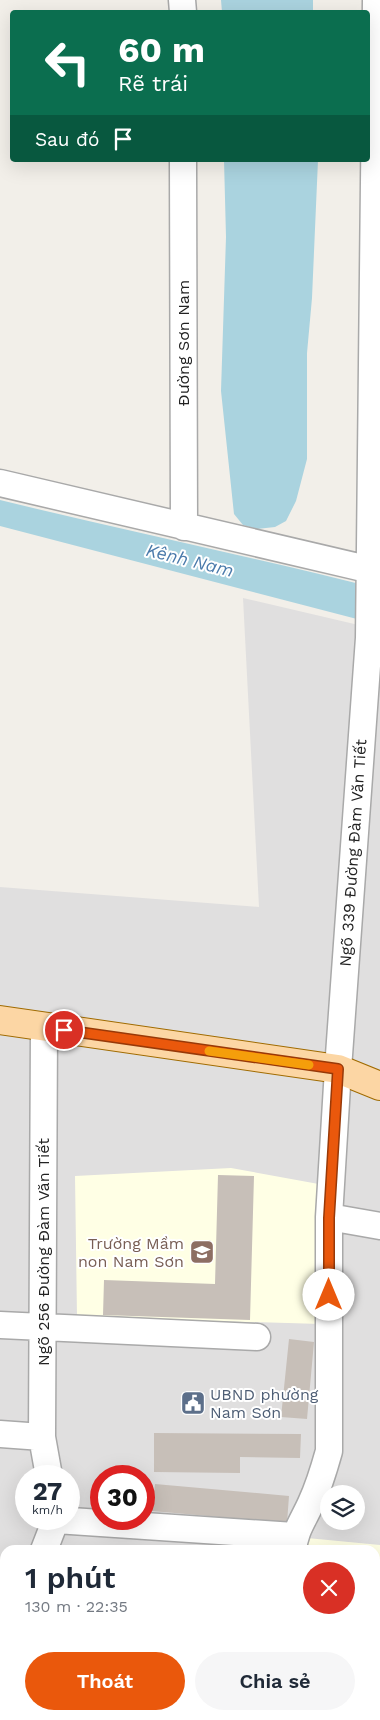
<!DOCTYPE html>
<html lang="vi">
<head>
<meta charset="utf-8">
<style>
  body { margin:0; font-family:"Work Sans",sans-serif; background:#f6f6f7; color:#1f2937; height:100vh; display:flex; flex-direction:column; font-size:19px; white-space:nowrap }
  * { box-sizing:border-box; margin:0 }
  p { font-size:16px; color:#747a83 }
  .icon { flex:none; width:28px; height:28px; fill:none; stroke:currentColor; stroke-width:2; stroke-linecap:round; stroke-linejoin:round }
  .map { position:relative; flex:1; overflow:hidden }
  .sheet { position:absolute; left:0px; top:1545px; width:380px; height:175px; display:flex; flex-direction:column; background:#fff; border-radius:15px 15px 0 0; box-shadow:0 5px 20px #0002 }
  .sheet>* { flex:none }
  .banner { position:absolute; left:10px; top:10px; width:360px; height:152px; border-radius:5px; box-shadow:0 5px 20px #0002; background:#0b6e4f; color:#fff; overflow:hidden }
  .buttons { position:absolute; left:320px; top:1485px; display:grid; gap:10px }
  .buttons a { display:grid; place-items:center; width:45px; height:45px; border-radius:50%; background:#fff; box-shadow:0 5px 20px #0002; font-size:25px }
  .speed { position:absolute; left:15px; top:1465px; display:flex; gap:10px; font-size:25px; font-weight:700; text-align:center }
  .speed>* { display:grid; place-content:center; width:65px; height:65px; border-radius:50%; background:#fff; box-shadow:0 5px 20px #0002; line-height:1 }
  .speed small { font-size:12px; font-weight:400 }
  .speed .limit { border:8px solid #d22; background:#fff; color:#111 }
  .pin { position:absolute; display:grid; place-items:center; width:42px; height:42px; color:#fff; margin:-21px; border:2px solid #fff; border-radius:50%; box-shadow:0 1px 5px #0007 }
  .me { position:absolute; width:55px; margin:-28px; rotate:0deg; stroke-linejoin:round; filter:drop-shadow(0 0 4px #0008) }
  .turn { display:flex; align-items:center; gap:18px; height:105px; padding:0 25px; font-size:22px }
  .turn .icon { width:65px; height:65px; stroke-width:2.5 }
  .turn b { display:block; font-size:35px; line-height:42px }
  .then { display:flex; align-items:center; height:48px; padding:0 25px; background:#0003; gap:10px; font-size:19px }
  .round { display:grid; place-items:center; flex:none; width:52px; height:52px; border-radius:26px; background:#f6f6f7 }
  .summary { display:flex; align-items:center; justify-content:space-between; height:85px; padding:0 25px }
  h1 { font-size:30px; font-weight:600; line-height:38px }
  .action { display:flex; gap:10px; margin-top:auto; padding:10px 25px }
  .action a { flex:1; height:58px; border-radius:30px; background:#ea580c; color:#fff; font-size:20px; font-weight:600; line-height:58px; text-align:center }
  .action a+a { background:#f6f6f7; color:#1f2937 }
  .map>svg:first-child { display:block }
  .residential { fill:#e0dfdf; fill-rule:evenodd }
  .education { fill:#ffffe5 }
  .forest { fill:#add19e }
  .water { fill:#aad3df }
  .building { fill:#c7bfb8 }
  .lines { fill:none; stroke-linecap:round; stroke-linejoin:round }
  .minor-casing { stroke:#a9a9a9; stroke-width:29 }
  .primary-casing { stroke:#a06b00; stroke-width:30 }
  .minor { stroke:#fff; stroke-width:26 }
  .primary { stroke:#fcd6a4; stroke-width:28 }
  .route-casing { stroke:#983908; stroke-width:12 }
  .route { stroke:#ea580c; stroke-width:9 }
  .slow { stroke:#f59e0b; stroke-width:9 }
  .labels { text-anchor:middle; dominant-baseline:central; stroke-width:4; stroke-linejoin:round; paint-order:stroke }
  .street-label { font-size:16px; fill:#222; stroke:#fff }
  .education-label { font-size:16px; fill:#785e54; stroke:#fff; text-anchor:end }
  .service-label { font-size:16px; fill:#4e5e75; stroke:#fff; text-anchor:start }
  .water-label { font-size:18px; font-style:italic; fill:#4a7aab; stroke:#fff }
</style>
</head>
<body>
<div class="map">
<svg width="380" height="1720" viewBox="0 0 380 1720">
  <rect width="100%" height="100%" fill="#f2efe9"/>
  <!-- residential -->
  <path class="residential" d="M243,598L380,630V1720H267V1715H375V1550H5V1715H146L145,1720H0V887L259,907ZM26,1476H69V1519H26ZM101,1476H144V1519H101ZM329,1494H356V1521H329Z"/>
  <!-- education -->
  <path class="education" d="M231,1168L335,1187L321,1324L77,1317L75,1176Z
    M307,1538L380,1545V1720H297V1715H375V1550H306Z"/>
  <!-- forest -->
  <path class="forest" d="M146,1715H267V1720H146Z"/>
  <!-- water -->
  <path class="water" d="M221,0H313V12H222Z
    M224,160H318L312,298L307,353V459L296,501L286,521L275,527L257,529L243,525L234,514L221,391L226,237Z
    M0,500C126,531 254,557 380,589V625L0,526Z"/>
  <!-- building -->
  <path class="building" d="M218,1175L254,1176L250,1320L103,1315L104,1280L215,1284Z
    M289,1339L314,1342L307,1419L281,1417Z
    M154,1433L301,1434L300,1458L240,1457V1473L154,1472Z
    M155,1484L289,1496L287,1523L152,1511Z"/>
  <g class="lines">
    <defs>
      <path id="minor" d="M182,0L183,12
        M183,160L184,527
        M0,483L380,572
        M44,1027L42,1437L49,1476
        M329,1217L380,1226
        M0,1325L257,1337
        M0,1434L42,1437
        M56,1520L294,1536
        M44,1550L56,1519
        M293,1550C295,1530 303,1521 311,1503C319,1486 324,1469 329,1451V1217L338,1069L369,638L376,0
        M0,1579H5
        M24,1720L25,1715
        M278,1720V1715"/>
      <path id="primary" d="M0,1020L338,1069L380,1086"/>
    </defs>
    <!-- minor casing -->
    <use href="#minor" class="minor-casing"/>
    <!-- primary casing -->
    <use href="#primary" class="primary-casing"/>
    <!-- minor -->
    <use href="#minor" class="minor"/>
    <!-- primary -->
    <use href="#primary" class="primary"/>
  </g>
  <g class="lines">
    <defs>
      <path id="route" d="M64,1030L338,1069L329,1218V1295"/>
    </defs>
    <!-- route casing -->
    <use href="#route" class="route-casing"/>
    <!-- route -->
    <use href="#route" class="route"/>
    <!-- slow -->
    <path class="slow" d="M209,1051L309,1065"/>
  </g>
  <!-- icons -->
  <defs>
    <symbol id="school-square" viewBox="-11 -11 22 22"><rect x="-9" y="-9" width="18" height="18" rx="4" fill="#8d6e63" stroke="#fff"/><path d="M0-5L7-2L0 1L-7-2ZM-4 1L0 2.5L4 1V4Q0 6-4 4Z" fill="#fff"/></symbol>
    <symbol id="civic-square" viewBox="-11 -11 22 22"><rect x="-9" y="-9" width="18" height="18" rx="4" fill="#5c6f8a" stroke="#fff"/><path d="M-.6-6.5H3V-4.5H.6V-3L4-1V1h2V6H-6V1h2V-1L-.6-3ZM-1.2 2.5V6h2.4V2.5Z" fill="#fff"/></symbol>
  </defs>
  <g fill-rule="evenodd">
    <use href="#school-square" x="188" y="1238" width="28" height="28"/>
    <use href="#civic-square" x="179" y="1389" width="28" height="28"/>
  </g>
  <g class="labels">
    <!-- street labels -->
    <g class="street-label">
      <text transform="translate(183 343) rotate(-90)">Đường Sơn Nam</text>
      <text transform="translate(353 853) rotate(-86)">Ngõ 339 Đường Đàm Văn Tiết</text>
      <text transform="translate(43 1252) rotate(-90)">Ngõ 256 Đường Đàm Văn Tiết</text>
    </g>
    <!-- education labels -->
    <g class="education-label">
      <text x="184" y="1243">Trường Mầm<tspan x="184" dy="18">non Nam Sơn</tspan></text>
    </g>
    <!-- service labels -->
    <g class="service-label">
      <text x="210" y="1394">UBND phường<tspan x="210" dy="18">Nam Sơn</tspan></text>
    </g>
    <!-- water labels -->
    <g class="water-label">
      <text transform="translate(190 560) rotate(14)">Kênh Nam</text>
    </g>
  </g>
</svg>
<div class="buttons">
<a><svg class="icon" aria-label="layers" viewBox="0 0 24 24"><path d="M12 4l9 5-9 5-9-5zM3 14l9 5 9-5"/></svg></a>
</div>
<div class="speed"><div>27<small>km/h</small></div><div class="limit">30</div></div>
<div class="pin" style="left:64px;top:1030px;background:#d93025"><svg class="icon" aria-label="arrive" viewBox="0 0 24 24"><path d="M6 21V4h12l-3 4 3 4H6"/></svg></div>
<svg class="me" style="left:329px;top:1295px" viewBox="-20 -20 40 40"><circle r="19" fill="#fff"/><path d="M0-13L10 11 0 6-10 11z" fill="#ea580c"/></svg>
<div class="banner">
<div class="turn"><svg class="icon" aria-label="left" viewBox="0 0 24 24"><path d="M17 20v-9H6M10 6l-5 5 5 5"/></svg><div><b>60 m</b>Rẽ trái</div></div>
<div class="then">Sau đó<svg class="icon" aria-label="arrive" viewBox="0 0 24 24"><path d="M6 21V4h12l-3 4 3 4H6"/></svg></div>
</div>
<section class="sheet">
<div class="summary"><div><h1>1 phút</h1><p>130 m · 22:35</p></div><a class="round" style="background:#d93025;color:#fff"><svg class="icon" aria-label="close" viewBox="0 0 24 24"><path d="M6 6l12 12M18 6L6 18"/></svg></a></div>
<div class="action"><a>Thoát</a><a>Chia sẻ</a></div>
</section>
</div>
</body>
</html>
